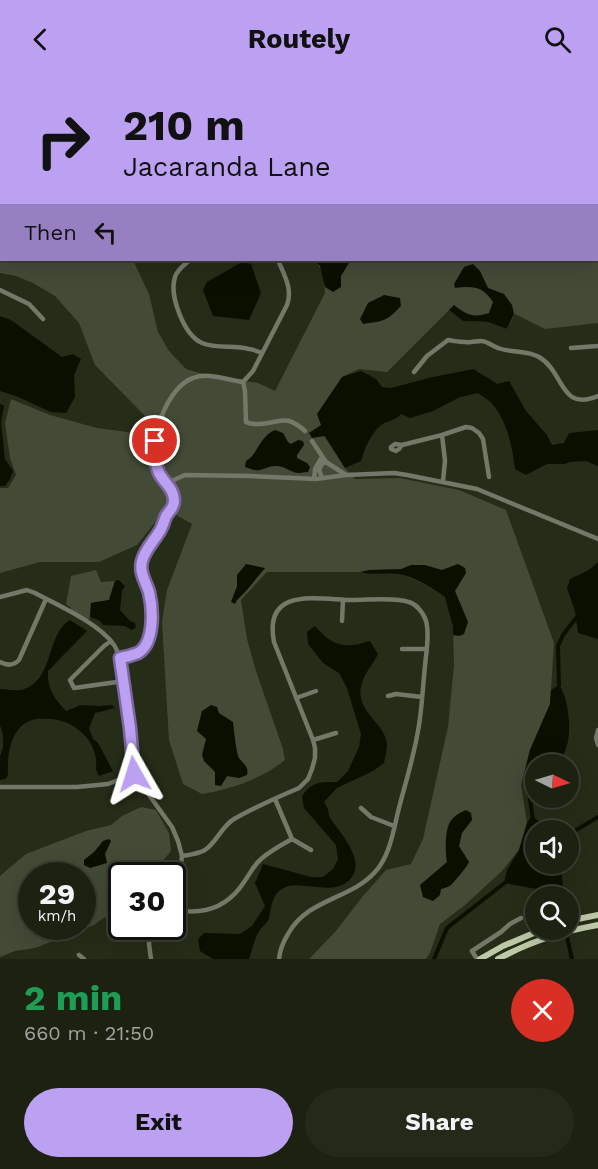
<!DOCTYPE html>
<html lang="en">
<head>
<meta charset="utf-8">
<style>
  body { margin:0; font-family:"Work Sans",sans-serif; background:#25291a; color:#f1f3f6; height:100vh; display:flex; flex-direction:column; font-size:22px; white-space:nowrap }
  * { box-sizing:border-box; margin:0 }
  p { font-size:20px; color:#a0a39f }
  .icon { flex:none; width:33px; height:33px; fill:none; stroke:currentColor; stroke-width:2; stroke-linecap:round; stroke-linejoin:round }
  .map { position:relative; height:881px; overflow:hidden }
  .details { display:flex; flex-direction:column; background:#1c2111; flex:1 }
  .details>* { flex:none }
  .banner { position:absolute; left:0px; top:0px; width:598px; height:183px; box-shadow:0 6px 24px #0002,0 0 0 2px #3a3e31; background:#bca0f2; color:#111; overflow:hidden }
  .needle { width:39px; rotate:95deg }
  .buttons { position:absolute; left:525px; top:676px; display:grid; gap:12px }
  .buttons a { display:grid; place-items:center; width:54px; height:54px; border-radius:50%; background:#1c2111; box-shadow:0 6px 24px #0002,0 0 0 2px #3a3e31; font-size:30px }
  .speed { position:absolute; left:18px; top:784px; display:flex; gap:12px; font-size:30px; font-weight:700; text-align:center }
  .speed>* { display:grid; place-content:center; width:78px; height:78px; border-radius:50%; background:#1c2111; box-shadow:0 6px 24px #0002,0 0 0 2px #3a3e31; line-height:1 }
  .speed small { font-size:15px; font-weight:400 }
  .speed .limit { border:3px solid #111; border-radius:9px; background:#fff; color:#111 }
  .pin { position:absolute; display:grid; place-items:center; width:51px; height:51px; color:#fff; margin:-26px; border:3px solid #fff; border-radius:50%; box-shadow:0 2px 6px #0007 }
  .me { position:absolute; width:66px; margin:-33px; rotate:354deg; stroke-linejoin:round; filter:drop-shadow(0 0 4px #0008) }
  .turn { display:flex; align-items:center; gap:21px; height:126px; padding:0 24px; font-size:27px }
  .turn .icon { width:78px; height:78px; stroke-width:2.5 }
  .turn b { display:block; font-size:42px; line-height:51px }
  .then { display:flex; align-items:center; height:57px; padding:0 24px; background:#0003; gap:12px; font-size:22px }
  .round { display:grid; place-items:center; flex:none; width:63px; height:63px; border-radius:32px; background:#25291a }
  .headline { display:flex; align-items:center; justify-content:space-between; height:102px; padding:0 24px }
  h1 { font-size:36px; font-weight:700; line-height:45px; color:#1e9e55 }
  .primary-button { display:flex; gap:12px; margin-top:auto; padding:12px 24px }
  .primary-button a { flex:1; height:69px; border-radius:36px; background:#bca0f2; color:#111; font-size:24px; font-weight:700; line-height:69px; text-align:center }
  .primary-button a+a { background:#25291a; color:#f1f3f6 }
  header { display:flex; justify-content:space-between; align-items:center; height:78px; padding:0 24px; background:#bca0f2; color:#111; font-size:27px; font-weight:700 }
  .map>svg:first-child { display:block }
  .green { fill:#434a36; fill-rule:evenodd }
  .water { fill:#0a1000 }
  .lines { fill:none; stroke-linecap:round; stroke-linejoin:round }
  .canal { stroke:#0a1000; stroke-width:4 }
  .minor { stroke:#737968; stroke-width:4.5 }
  .major { stroke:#bdc9a7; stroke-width:6 }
  .route-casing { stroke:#7a689d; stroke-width:15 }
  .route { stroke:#bca0f2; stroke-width:10 }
</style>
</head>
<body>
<header><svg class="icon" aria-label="back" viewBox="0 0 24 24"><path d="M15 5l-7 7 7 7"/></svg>Routely<svg class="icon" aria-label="search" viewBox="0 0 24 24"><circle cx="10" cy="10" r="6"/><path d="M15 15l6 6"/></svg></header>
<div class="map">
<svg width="598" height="881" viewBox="0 0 598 881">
  <rect width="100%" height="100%" fill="#252c17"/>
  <!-- green -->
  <path class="green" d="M1,125L2,182H133L149,216L158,254L169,273L186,291L207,297L258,305L275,313L325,215C324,200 324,191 313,182H597L598,167V245L545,251L515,236L507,251L488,244L463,243L449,232L387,294L359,291L342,299L324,358L345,390L355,401L400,400L459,412L506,432L554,565L550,626L530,672L521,707L527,745L519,772L502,793L465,827L440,846L430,875L426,881H309L335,854L363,818L386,792L411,786L423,761L448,649L454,588L453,549L446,520C431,510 416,500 398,496C386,494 373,497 360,494H267L241,522L247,561L256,593L283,671L285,682C262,701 231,711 202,716L183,706L169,662L162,544L167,512L192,446L166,431L137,467L99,484H40L0,495V410H8L16,397L10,380L5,345L11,321L50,337L97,350L142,356L148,341L95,287L79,245L55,218L33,205L16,198L0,195V126Z
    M96,492L101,504L115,503L109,522L91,525L90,539L88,543L70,533L71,530L66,526L71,498Z
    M141,729L156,732L169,755L171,773L150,798H122L121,828L94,847L35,870L15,873L0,879V798L26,776L86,753L111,747L122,738ZM32,798H82V849H32Z"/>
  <!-- water -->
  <path class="water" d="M313,182H348L349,185L341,198V209L333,214L325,209L320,188Z
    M242,184L251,186L261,215L249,242L213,238L203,212L207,204Z
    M473,186L480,193L488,210L504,216L512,227L514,236L507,251L488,244L463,243L449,232L454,227C467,237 473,240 489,235L493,224C482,208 474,208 455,210L454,206L464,189Z
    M384,217L400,220L401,228C386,244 383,243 363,246L360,241L368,225Z
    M0,238L11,242L62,279L73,276L81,281L74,297L75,319L66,335L51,334L16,318L0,313Z
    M474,291C482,298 489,299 497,306L509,303L526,333L547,357L552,367L564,365L569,355L598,352V388L586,383L571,384L564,386H547L526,397L515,391C512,369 508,345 493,327C490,322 483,319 478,315L460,319L433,333L410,340L401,336C396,343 387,342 380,348C370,357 365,370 361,383L345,390L325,358L312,360L309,355L321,347L317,336L342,299L361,293L376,301L382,309L391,310L433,299Z
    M0,326L4,328L1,344L5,381L13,393L10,401L5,408H0Z
    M275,352L283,355L288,364L291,366L298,362L303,363L304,367L297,377V380L307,385L310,389L308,394C307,394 300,395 298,395C290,394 284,387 274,388C260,390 262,396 245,389L246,383C259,375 258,360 275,352Z
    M598,484V561L578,555L575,533L567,510L570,501L589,492Z
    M246,486L265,490L246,513L237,522L235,526L231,524L237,508V497Z
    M458,486L465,490L466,495L455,513L468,544L464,556L459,558L453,557V549L445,519C431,510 416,499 398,496C386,494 373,498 360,494L369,492L401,491L411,487H425L442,492Z
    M119,502L125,508L122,513L120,532L130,543L135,545L136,549L132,552L125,548L103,547L99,542L90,539L91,525L109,522L115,503Z
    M70,542L87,553L48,593C47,611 54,620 66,633L81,627L100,628L112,627L115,630L95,635L89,650L93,661L98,665L113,693L99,698C94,690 97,689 96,681C95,674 91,664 86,659C76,648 66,642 50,641C45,641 37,640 32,642C10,649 7,678 8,698L5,701L0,702V678L3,669V657L0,647V611C7,611 17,614 24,611C54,602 46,556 70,542Z
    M315,548C333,569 345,571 370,563L378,576C373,587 363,596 361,609C356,635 386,645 387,667C387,672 385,679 384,685L373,693L337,710L324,724L328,731L329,738C339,754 365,780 352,799C335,822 299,799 282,811C271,818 272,829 269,840C267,846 261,849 258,855C254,863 252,872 249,881H213L200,873L198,861L204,855L240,856L252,848L265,828L255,805L263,786L311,799H323L333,791L338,781L336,767L304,730L302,718C313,703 320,704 337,704L348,693L359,669L361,656L347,610L339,595L323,585L308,566L307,554Z
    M559,607C568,619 571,648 568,663C566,671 563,679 560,686L536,687L535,695L524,696L530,672L550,626L551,612Z
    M211,627L217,629L219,635L233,644C234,652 236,674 239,680C244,687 249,688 247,697L239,700L227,698L221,708L215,707V694L204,683L202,677L206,661L197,653L202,633Z
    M466,732L471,735L472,742L462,755L459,768L469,784C467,789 455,803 452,806C449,809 445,810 441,811L440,817L433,823L423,819L420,807L447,784C445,775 445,752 450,744C454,738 459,735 466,732Z
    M532,738L544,747L565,753H536V786H561L563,811L558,818L542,812L504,805L507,792L519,772L527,745Z
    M109,761L111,763L105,776L107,785L90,790L84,787V782L94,774L103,763Z"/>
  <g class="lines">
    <!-- canal -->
    <path class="canal" d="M559,607L558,568L563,557L576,540
      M529,696L527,701L533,742
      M568,757L598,739
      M567,859L572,881
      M434,881L447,850L507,803"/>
    <!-- minor -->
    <path class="minor" d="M304,2V0
      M386,2L387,0
      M597,97L598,93
      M597,149H598
      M190,182C184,187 177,192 175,199C169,218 184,257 202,265C216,271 234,267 249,271C253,271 258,274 262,275
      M0,212L29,226L43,241
      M571,270L598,268
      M414,294L427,278L448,262C455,263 463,265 471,264C474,264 477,263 481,263C487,263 492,268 498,270C511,275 527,272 539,279C565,294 559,334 598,318
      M243,304L253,293L287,227C293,211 284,197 278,182
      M442,357L445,383L443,403
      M312,363L326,384L346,397
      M402,367L399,371L396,373L391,371V369L395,366L402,367L442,357L466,349L472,350L479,355L483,361L489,399
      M322,400L319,392L322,386L326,384
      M314,401L315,391L322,379
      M167,405L185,397L251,398L316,401L346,397L394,395L407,397L477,411L598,461
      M0,519L27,512L35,515C58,527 100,546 114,567C117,571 118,576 120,580L134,696L172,749L178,763L182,778L180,793L172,809
      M342,543L343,522
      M111,563L104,568L70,602L74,610L124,603
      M402,571H426
      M120,580C126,579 133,577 138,575C153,567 152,549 151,534C150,528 151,522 149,516C147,506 139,497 141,486C143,472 155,462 161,450C163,446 164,441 166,438C170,432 174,429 174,422C174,413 169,409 164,403C160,398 157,392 156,386C149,361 167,309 193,300C208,294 227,302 243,304L245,313L246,344C251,347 254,346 260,346C281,345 285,335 305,353
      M0,584C7,588 13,588 19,582L46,521
      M388,618L396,616L422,619
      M296,620L316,613
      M598,652L596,660L598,667
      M313,662L336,655
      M0,709H77L108,706L134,696
      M275,721L292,761L311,772
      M361,730L371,739L394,748
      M182,778C189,777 198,776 205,772C217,764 221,749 234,741C255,729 278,719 299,710L308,701L312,691L315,680V670L313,662L274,564C263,507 320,522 354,522C368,522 396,519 409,524C418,527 426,538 427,548C429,561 426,575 425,588C423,608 422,628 419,647C415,674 407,700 400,726C394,748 391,777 375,794C350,822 308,820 288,856C283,864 280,872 279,881
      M172,828C181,834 189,834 199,833C219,831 233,821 244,804C250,796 253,788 261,781C270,773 281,767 292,761
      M128,853L149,855
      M79,877L84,881
      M151,881L149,866L151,849
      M477,881L472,873L501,854L510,846L521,840"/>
    <!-- major -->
    <path class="major" d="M568,843L598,837
      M480,881L503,868L541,852
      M498,881C529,864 563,853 598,847"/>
  </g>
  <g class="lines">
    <defs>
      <path id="route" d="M134,696L130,650L120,580C126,579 133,577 138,575C155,565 153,531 149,514C146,504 139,495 142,483C145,471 155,462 161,451C163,447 164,443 166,438C169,433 174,430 174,423C174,410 164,405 159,395C154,384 155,374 155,363"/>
    </defs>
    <!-- route casing -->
    <use href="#route" class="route-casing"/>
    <!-- route -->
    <use href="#route" class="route"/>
  </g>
</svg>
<div class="buttons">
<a><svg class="needle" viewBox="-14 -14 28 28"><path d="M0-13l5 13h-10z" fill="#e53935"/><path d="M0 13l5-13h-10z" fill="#a0a39f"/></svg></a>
<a><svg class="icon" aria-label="sound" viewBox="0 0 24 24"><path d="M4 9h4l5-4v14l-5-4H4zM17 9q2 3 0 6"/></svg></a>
<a><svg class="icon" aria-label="search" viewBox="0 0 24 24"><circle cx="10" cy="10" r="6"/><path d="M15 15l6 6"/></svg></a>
</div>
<div class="speed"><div>29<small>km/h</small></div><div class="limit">30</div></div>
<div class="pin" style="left:155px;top:363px;background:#d93025"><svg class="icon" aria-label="arrive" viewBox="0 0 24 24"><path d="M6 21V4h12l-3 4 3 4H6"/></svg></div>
<svg class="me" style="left:134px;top:696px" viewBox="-20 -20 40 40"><path d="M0-17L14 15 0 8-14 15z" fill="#bca0f2" stroke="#fff" stroke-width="4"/></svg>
<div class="banner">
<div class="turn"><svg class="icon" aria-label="right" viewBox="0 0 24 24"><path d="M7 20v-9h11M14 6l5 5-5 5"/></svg><div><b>210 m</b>Jacaranda Lane</div></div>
<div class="then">Then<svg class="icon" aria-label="left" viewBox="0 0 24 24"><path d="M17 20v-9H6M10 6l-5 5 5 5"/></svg></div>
</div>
</div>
<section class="details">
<div class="headline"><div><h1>2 min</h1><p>660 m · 21:50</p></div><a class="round" style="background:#d93025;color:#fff"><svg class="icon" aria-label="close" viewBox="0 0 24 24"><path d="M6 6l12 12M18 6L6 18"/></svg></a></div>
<div class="primary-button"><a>Exit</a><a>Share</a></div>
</section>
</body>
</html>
